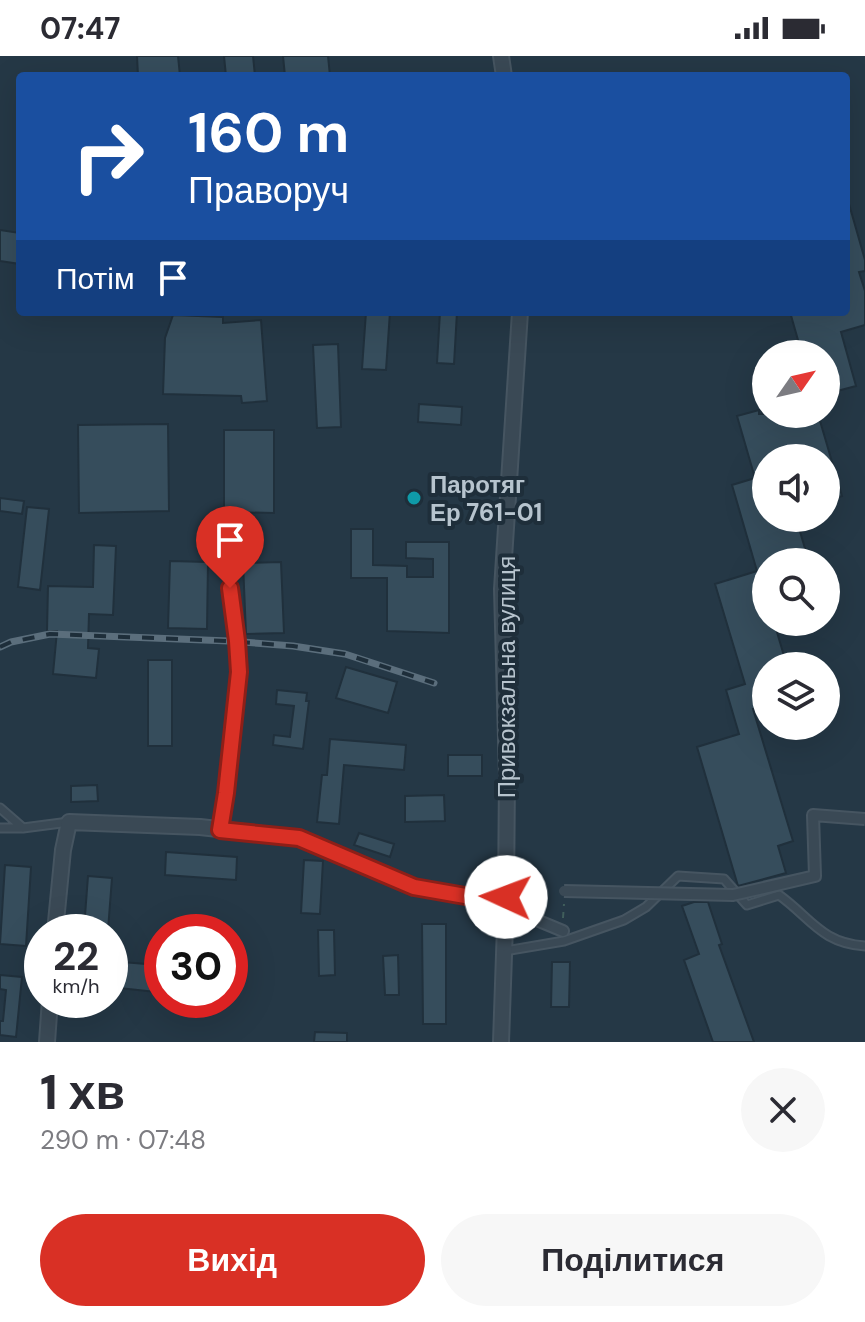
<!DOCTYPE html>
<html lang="uk">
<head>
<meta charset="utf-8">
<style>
  body { margin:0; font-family:"DM Sans",sans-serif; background:#f7f7f7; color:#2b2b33; height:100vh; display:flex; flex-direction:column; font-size:30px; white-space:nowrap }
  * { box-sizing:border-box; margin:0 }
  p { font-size:26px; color:#7c7c81 }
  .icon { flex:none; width:44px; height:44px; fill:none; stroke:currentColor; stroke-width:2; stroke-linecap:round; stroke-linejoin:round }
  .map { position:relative; height:986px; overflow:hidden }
  .side { display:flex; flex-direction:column; background:#fff; flex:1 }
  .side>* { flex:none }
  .top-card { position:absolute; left:16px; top:16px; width:834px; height:244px; border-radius:8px; box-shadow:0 8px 32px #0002; background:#1a4fa0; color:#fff; overflow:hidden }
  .needle { width:52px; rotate:56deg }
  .buttons { position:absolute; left:752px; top:284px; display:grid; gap:16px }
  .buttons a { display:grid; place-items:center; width:88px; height:88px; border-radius:50%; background:#fff; box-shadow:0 8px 32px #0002; font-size:40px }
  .speed { position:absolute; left:24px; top:858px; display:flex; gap:16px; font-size:40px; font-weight:700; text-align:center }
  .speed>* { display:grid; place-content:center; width:104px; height:104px; border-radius:50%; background:#fff; box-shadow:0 8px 32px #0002; line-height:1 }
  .speed small { font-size:20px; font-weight:400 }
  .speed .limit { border:12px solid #d22; background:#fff; color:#111 }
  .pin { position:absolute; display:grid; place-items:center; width:68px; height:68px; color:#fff; margin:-82px -34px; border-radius:50% 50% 50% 0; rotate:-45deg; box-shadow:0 0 8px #0007 }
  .pin .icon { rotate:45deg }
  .me { position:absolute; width:88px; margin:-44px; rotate:272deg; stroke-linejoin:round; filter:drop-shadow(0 0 6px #0008) }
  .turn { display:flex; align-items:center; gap:28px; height:168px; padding:0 40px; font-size:36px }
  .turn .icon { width:104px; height:104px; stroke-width:2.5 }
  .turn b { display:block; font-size:56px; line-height:68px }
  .then { display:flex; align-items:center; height:76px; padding:0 40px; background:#0003; gap:16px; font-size:30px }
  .round { display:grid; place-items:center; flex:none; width:84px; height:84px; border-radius:42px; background:#f7f7f7 }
  .head { display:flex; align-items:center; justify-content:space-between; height:136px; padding:0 40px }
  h1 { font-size:48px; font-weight:800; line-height:60px }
  .primary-button { display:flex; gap:16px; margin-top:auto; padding:16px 40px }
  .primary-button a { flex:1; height:92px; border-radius:48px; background:#d93025; color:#fff; font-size:32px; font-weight:800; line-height:92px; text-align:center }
  .primary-button a+a { background:#f7f7f7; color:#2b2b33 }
  .status { display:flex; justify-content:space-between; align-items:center; height:56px; padding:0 40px; background:#fff; direction:ltr }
  .status svg { height:22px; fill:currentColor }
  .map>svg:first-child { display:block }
  .building { fill:#364d5c; stroke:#20303c; stroke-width:2 }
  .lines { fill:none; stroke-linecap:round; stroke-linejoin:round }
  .service-casing { stroke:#465561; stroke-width:11 }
  .pedestrian-casing { stroke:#465561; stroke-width:14 }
  .minor-casing { stroke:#465561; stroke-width:18 }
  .path { stroke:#405e5b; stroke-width:2; stroke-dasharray:6 6; stroke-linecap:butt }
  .service { stroke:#3a4955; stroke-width:7 }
  .pedestrian { stroke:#3a4955; stroke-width:10 }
  .minor { stroke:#3a4955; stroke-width:14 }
  .rail-casing { stroke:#5b6e7c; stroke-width:7 }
  .rail { stroke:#1e2e3a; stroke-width:4; stroke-dasharray:12; stroke-linecap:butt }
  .pedestrian-bridge-casing { stroke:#465561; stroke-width:14; stroke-linecap:butt }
  .pedestrian-bridge { stroke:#3a4955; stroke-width:10 }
  .route-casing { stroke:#8d1f18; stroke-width:20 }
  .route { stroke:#d93025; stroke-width:14 }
  .culture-dot { fill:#0f9aa8; stroke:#1e2e3a; stroke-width:3 }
  .labels { text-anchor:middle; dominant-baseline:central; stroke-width:8; stroke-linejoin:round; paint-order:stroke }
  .poi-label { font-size:24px; font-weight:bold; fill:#b7c4ce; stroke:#1e2e3a; text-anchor:start }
  .street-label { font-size:24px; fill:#b7c4ce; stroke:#1e2e3a }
</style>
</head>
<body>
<div class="status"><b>07:47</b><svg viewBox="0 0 49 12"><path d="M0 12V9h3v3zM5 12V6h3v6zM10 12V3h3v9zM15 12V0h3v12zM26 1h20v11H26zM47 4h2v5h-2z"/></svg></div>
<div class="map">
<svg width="865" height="986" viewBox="0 0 865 986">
  <rect width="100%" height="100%" fill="#253846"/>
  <!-- building -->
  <path class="building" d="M137,0H178L180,20H138Z
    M224,0H253L255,20H226Z
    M283,0H328L330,20H285Z
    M849,148L865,204V215L859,216L865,235V269L841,276L856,330L826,338V298H802L790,256H846V149Z
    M0,174L20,177V208L0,205Z
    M366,256H390L386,314L362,313Z
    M440,256H457L454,308L437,307Z
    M173,259L223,261V267L261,264L267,345L242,347L241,340L163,338L165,282Z
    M338,288L341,371L317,372L313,289Z
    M766,325V358H818L842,440L826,445V402H766V462H796L809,506H766V566H774L787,610H766V649L753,653L793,785L778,790L786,817L738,830L697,691L739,678L726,634L745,628L715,528L757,515L732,429L755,422L737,360L759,354V358H763L754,328Z
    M419,348L462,351L461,369L418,366Z
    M168,368L169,455L79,457L78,369Z
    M224,374H274V457L224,456Z
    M0,442L24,445L22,458L0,455Z
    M27,451L49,453L40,534L18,531Z
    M351,473H373V509L407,510V521H433V503L406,502V486H449V577L387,575V522H351Z
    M94,489L116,490L113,559L89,558L88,592L99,593L96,622L53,618L57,575H47L48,530L93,531Z
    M170,505L208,506L207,573L168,572Z
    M281,506L284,577L246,578L243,507Z
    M148,604H172V690H148Z
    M346,611L397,626L388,657L336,642Z
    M277,634L307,637L306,645H309L303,693L273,689L274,679L290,681L294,650L276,648Z
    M330,683L406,689L404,714L344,709L339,768L317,766L322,719H327Z
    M448,699H482V720H448Z
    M97,729L98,745L71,746V730Z
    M444,739L445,765L405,766V740Z
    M359,777L394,788L390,801L354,789Z
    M166,796L237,801L236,824L165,819Z
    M304,804L323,805L320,858L301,857Z
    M5,809L31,811L26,890L0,888Z
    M88,820L112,822L108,874L84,873Z
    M694,846H708L722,888L719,889L754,986H713L684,904L699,898L682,850Z
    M422,868H446V968H423Z
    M318,874H334L335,919L319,920Z
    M398,899L399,939H385L383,900Z
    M110,905L158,909L156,936L110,931Z
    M552,906H570L569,951H551Z
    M0,919L22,921L16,981L0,979V965H3L6,934L0,933Z
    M315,976L347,977V986H314Z"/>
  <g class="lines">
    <defs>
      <path id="service" d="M0,752L23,772
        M0,772H23L69,766
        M220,774L226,737L239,616L237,585L230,532
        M505,895L564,885L624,864L646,851L678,820L724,823L747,849L779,839C811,862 821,887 865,890"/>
      <path id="pedestrian" d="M506,841L522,858L563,875"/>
      <path id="minor" d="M501,0L504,20
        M55,876L63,794L69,766L200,771L299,782L414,831L471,841H506
        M47,986L50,944
        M501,986L506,841L507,719L502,533L520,256"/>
    </defs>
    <!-- service casing -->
    <use href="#service" class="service-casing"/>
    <!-- pedestrian casing -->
    <use href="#pedestrian" class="pedestrian-casing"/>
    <!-- minor casing -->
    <use href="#minor" class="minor-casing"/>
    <!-- path -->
    <path class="path" d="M563,862L564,848"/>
    <!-- service -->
    <use href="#service" class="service"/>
    <!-- pedestrian -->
    <use href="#pedestrian" class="pedestrian"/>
    <!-- minor -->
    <use href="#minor" class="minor"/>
    <defs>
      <path id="rail" d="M0,591L11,586L50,578L229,585L293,590L345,598L434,627"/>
    </defs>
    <!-- rail casing -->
    <use href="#rail" class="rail-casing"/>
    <!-- rail -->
    <use href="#rail" class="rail"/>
    <defs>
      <path id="pedestrian-bridge" d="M564,835L733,839L815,820L813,759L865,763"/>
    </defs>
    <!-- pedestrian-bridge casing -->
    <use href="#pedestrian-bridge" class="pedestrian-bridge-casing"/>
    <!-- pedestrian-bridge -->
    <use href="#pedestrian-bridge" class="pedestrian-bridge"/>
  </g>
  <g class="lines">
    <defs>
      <path id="route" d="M230,532L237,585L239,616L226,737L220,774L299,782L414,831L471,841H506"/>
    </defs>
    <!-- route casing -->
    <use href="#route" class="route-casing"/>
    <!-- route -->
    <use href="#route" class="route"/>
  </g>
  <!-- markers -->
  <circle class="culture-dot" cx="414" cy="442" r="8"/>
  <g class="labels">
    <!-- poi labels -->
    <g class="poi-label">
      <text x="430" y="428">Паротяг<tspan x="430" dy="28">Ер 761-01</tspan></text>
    </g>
    <!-- street labels -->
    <g class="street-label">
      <text transform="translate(506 621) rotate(-90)">Привокзальна вулиця</text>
    </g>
  </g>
</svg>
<div class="buttons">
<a><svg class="needle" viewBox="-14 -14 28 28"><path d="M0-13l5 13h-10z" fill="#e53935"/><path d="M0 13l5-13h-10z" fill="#7c7c81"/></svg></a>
<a><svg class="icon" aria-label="sound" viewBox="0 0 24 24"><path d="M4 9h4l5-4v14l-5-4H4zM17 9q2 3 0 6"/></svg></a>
<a><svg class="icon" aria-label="search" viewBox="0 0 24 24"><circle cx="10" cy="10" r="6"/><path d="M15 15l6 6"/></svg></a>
<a><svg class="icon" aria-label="layers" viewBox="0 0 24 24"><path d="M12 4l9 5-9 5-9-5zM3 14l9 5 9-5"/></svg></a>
</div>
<div class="speed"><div>22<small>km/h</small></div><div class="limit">30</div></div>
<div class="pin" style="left:230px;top:532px;background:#d93025"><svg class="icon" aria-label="arrive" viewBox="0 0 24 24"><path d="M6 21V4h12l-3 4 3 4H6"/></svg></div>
<svg class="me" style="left:506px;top:841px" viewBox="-20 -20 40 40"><circle r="19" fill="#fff"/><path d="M0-13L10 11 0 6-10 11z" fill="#d93025"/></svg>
<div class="top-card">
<div class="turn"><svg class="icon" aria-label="right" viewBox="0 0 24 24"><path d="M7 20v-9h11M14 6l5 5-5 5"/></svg><div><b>160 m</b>Праворуч</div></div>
<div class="then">Потім<svg class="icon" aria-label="arrive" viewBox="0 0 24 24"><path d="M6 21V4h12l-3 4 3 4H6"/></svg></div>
</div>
</div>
<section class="side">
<div class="head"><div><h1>1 хв</h1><p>290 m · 07:48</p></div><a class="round"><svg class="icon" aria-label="close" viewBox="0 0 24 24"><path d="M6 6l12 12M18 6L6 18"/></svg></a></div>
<div class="primary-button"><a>Вихід</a><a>Поділитися</a></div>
</section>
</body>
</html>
